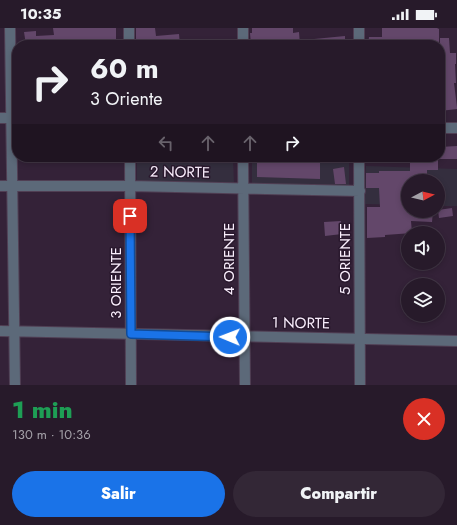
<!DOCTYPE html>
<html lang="es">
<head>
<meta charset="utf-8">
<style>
  body { margin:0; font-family:Jost,sans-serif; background:#332736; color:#f1f3f6; height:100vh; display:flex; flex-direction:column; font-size:15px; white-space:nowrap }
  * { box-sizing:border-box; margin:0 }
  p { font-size:13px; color:#a4a1a8 }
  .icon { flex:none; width:22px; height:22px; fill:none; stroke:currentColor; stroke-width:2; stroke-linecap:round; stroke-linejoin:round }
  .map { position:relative; height:357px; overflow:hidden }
  .panel { display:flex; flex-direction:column; background:#271a2a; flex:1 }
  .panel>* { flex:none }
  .top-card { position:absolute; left:12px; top:12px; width:433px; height:122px; border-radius:16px; box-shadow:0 2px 6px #0003,0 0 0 1px #433847; background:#271a2a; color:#f1f3f6; overflow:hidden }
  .needle { width:26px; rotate:83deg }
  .buttons { position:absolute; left:401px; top:146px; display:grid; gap:8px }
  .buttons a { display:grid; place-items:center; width:44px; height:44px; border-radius:50%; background:#271a2a; box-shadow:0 2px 6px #0003,0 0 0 1px #433847; font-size:20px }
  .pin { position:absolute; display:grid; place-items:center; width:34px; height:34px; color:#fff; margin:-17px; border-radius:8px; box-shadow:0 2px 6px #0006 }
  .me { position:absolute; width:44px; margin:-22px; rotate:271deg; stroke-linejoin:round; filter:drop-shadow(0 0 3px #0008) }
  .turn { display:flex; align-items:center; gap:14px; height:84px; padding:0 12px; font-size:18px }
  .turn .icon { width:52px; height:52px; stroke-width:2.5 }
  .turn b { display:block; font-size:28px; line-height:34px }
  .lanes { display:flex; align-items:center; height:38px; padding:0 12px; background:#0003; justify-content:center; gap:20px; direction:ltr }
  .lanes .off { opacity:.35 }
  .round { display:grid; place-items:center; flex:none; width:42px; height:42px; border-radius:21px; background:#332736 }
  .summary { display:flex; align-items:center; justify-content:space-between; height:68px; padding:0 12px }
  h1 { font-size:24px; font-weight:800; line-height:30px; color:#1e9e55 }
  .cta { display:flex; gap:8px; margin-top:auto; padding:8px 12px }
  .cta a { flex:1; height:46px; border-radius:24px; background:#1a73e8; color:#fff; font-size:16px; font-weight:800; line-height:46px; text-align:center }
  .cta a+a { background:#332736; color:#f1f3f6 }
  .status { display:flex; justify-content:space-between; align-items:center; height:28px; padding:0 20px; background:#271a2a; direction:ltr }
  .status svg { height:11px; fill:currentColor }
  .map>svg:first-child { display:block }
  .education { fill:#342e3e }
  .building { fill:#63476a }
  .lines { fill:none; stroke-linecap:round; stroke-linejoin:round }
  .minor-casing { stroke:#503f54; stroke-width:12 }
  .minor { stroke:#5c6979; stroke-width:10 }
  .route-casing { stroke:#114b97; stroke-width:10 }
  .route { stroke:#1a73e8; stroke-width:7 }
  .labels { text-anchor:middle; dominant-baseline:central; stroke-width:3; stroke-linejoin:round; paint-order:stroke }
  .street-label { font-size:15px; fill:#faeffd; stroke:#2a192e }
</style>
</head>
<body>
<div class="status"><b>10:35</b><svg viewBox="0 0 49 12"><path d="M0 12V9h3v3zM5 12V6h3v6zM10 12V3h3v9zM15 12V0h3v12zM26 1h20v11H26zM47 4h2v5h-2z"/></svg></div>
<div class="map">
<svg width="457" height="357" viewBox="0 0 457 357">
  <rect width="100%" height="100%" fill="#342238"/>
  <!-- education -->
  <path class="education" d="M137,129H233L234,156L137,153Z
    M252,129H349V160L252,156Z
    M366,138L457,141V178H438V153H408V177L365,176Z"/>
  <!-- building -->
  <path class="building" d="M53,0H116V17H26L24,4L36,3V8L54,7Z
    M136,0H155L156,8L179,6L180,17H136Z
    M252,0H293V5L299,4L300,17H285L284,15L265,17H251L250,5H252Z
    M382,0H437L439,1V17H368L369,9H382Z
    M345,8V17H314V11Z
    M440,10H449L450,25H456V36H455L456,55H454L457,79V81L440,83Z
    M457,118V131H440V119Z
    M257,129H275V133L294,134V129H320V151L257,149Z
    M410,129H438V142H427V153H408V183H433L432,194L411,193L412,205L385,207V209L367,210V179H380L379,160H366V145H379V143H410Z
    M344,139L346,156H335L333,141Z
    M452,180L453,188L439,190L438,182Z
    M341,193L342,206L325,208L324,194Z"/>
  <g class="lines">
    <defs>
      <path id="minor" d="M10,0L15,357
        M129,0V17
        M243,0V17
        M359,0V17
        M0,90H17
        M440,100H457
        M130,129L131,357
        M243,129L245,357
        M359,129L360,357
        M0,158H130L360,163
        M0,303L457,313"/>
    </defs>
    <!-- minor casing -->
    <use href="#minor" class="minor-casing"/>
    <!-- minor -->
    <use href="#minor" class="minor"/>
  </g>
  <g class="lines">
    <defs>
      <path id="route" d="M130,188L131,306L230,309"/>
    </defs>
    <!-- route casing -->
    <use href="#route" class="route-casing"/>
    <!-- route -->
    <use href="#route" class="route"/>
  </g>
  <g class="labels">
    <!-- street labels -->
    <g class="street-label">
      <text transform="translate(180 144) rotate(1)">2 NORTE</text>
      <text transform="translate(229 231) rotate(-90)">4 ORIENTE</text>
      <text transform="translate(345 231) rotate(-90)">5 ORIENTE</text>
      <text transform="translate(116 255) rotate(-90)">3 ORIENTE</text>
      <text transform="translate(301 295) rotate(1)">1 NORTE</text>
    </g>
  </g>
</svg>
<div class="buttons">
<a><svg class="needle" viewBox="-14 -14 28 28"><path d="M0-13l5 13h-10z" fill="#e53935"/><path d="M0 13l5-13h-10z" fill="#a4a1a8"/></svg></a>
<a><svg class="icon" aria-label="sound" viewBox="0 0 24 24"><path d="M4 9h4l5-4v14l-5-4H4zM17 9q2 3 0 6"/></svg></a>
<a><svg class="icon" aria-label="layers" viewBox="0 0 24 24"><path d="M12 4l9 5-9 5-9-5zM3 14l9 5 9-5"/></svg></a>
</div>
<div class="pin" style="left:130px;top:188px;background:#d93025"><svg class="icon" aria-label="arrive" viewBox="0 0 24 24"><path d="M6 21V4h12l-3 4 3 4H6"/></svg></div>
<svg class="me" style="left:230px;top:309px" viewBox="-20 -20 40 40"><circle r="17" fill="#1a73e8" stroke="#fff" stroke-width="3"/><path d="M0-11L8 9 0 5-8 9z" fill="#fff"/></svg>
<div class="top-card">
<div class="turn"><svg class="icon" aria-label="right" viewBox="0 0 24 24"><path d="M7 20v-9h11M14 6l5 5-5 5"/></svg><div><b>60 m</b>3 Oriente</div></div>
<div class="lanes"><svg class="icon off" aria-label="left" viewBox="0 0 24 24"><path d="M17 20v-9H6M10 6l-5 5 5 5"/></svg><svg class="icon off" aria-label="ahead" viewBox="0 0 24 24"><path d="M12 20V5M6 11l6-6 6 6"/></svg><svg class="icon off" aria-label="ahead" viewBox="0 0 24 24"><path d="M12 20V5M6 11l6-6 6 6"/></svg><svg class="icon" aria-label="right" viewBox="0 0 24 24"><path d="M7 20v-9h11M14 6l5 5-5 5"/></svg></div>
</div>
</div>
<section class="panel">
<div class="summary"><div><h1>1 min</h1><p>130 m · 10:36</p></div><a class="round" style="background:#d93025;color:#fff"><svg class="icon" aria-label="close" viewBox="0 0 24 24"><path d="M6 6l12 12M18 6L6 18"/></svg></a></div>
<div class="cta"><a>Salir</a><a>Compartir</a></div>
</section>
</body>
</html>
